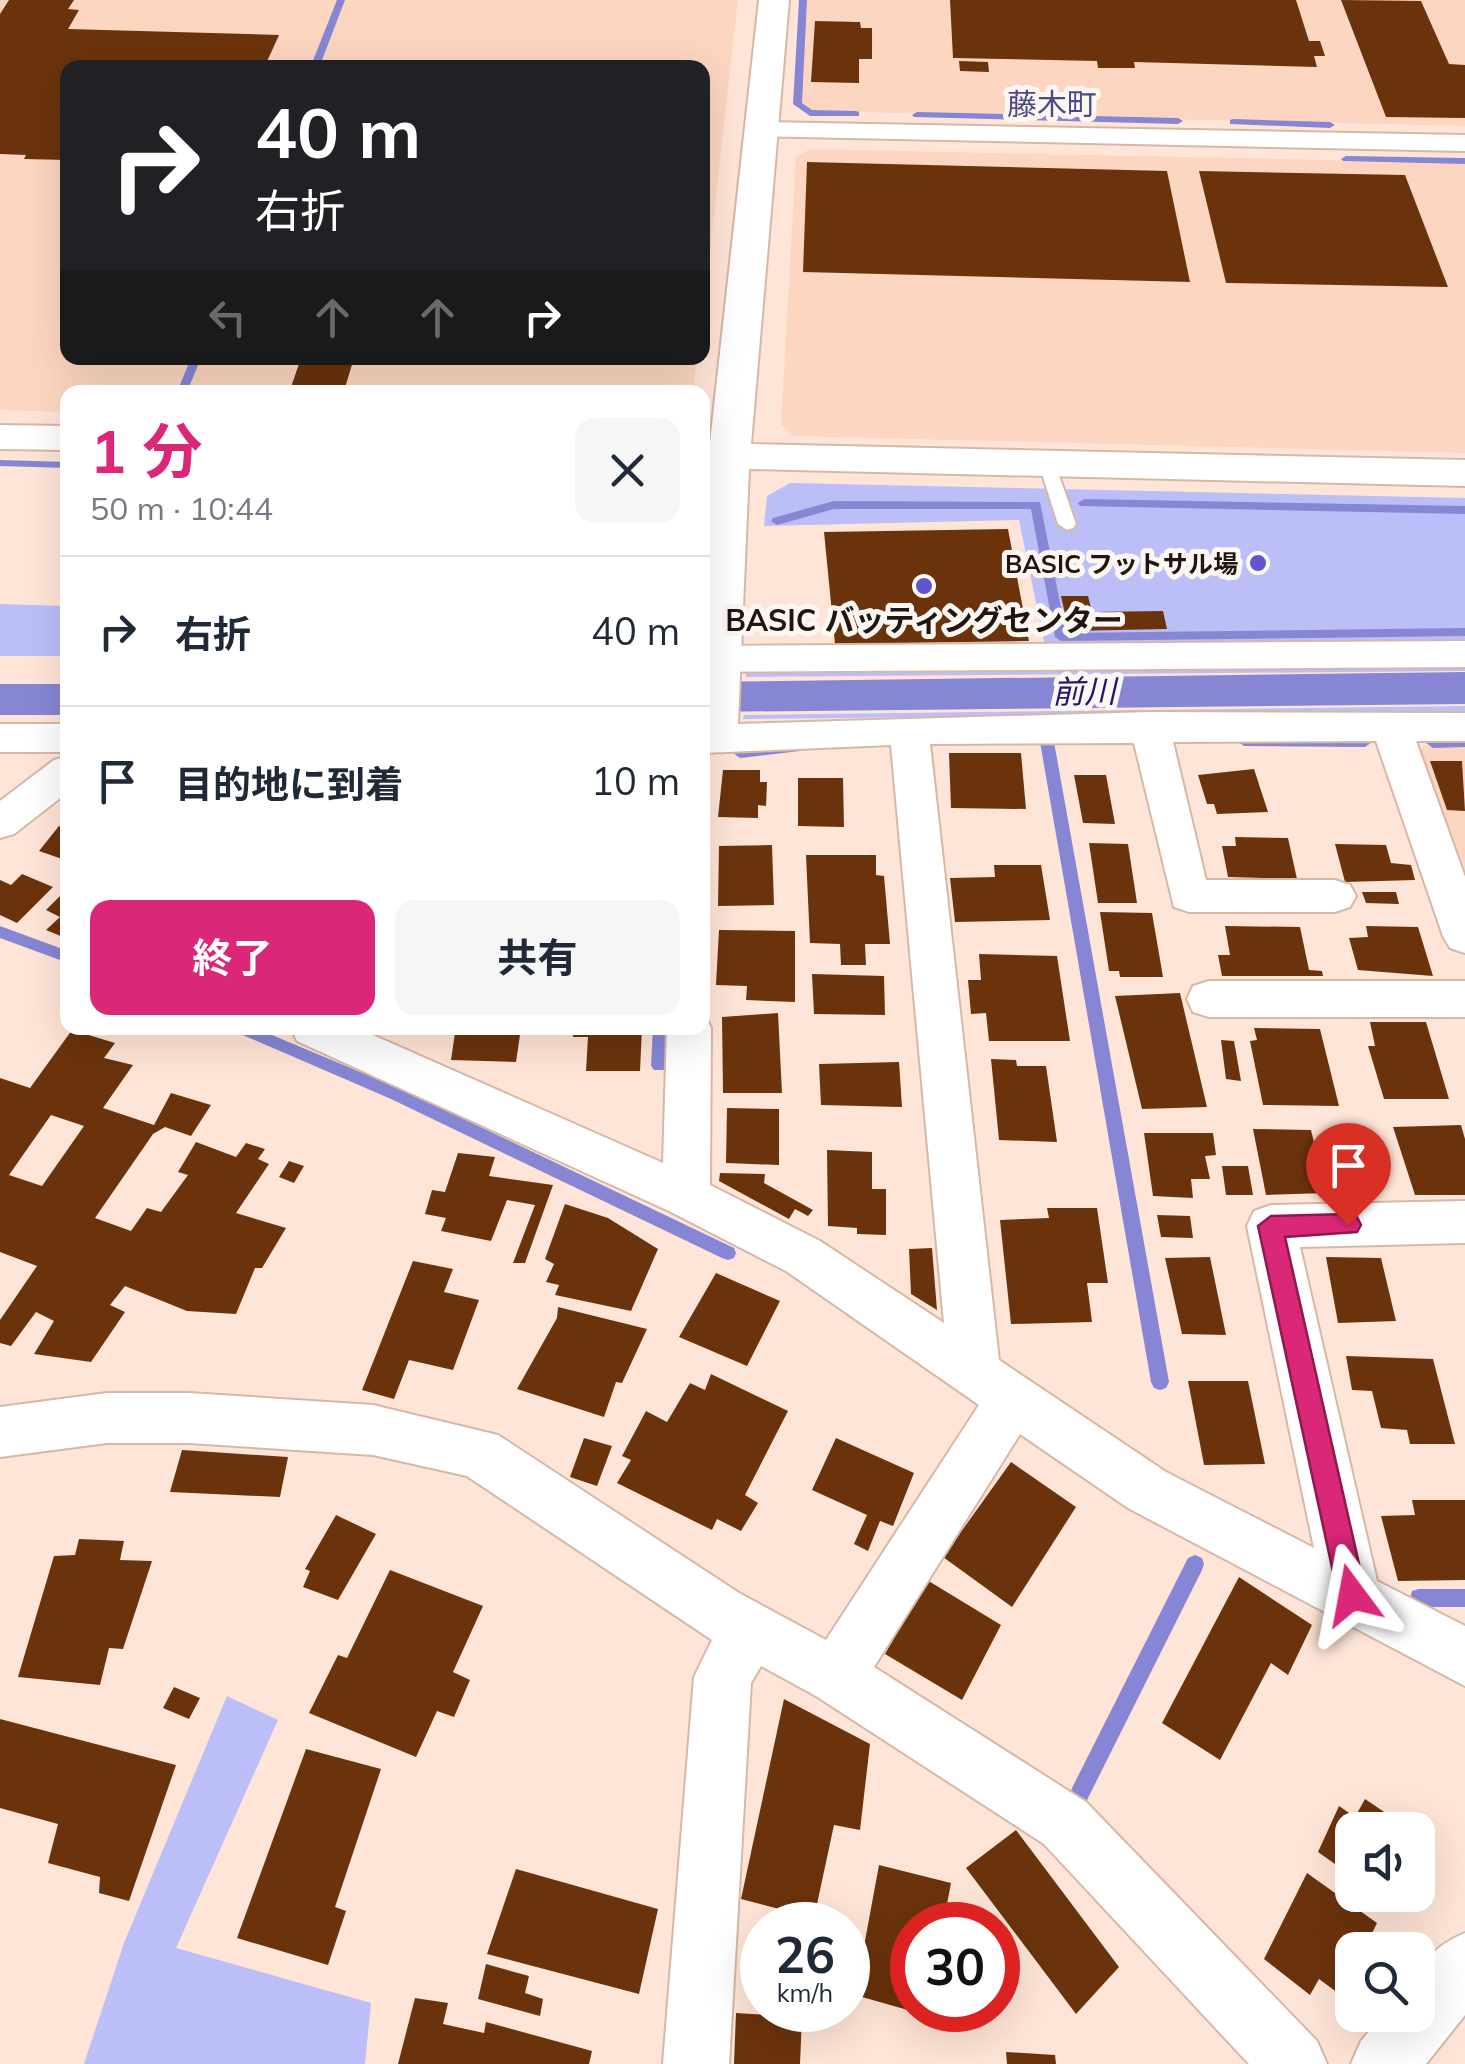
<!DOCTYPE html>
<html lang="ja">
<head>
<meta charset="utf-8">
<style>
  body { margin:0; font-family:Mulish,"Noto Sans JP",sans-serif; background:#f6f6f7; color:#1f2937; height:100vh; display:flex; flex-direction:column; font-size:38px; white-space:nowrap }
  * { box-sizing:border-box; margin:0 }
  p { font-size:32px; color:#747a83 }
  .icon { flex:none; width:55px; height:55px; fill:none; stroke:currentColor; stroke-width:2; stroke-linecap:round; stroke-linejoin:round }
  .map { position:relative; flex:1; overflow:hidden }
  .drawer { position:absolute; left:60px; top:385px; width:650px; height:650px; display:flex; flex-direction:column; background:#fff; border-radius:20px; box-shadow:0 10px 40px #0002 }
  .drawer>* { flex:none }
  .banner { position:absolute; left:60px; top:60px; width:650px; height:305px; border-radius:20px; box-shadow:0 10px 40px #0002; background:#202124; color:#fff; overflow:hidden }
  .fabs { position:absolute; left:1335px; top:1812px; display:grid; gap:20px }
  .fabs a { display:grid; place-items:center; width:100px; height:100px; border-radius:20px; background:#fff; box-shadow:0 10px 40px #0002; font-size:50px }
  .speed { position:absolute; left:740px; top:1902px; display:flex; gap:20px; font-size:50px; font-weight:700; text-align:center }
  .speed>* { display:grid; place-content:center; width:130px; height:130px; border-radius:50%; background:#fff; box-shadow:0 10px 40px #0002; line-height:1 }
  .speed small { font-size:25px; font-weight:400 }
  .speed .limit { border:15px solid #d22; background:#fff; color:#111 }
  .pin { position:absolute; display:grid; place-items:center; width:85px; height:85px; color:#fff; margin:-102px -42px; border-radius:50% 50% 50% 0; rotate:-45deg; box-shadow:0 0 10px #0007 }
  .pin .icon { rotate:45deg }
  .me { position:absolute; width:110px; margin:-55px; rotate:347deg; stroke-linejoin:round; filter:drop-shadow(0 0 8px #0008) }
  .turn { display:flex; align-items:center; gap:35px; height:210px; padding:0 30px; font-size:45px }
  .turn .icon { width:130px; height:130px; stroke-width:2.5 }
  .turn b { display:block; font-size:70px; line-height:85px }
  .lanes { display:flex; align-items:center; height:95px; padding:0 30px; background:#0003; justify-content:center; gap:50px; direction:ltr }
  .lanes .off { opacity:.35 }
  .round { display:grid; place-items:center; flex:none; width:105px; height:105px; border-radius:20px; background:#f6f6f7 }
  .summary { display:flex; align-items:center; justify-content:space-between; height:170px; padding:0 30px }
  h1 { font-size:60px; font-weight:700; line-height:75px; color:#db2777 }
  .action { display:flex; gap:20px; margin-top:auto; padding:20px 30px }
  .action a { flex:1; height:115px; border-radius:20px; background:#db2777; color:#fff; font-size:40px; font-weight:700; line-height:115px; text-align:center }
  .action a+a { background:#f6f6f7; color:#1f2937 }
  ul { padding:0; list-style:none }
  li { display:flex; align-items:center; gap:30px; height:150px; padding:0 30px; border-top:2px solid #e0e1e3 }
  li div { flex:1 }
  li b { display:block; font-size:38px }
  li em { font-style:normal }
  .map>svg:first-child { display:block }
  .built { fill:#fdd6c1 }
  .green { fill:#bcbef8 }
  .water { fill:#8686d5 }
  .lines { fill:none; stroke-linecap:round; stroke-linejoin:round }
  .stream { fill:#8686d5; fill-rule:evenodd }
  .building { fill:#6b330c; fill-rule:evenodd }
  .service-casing { stroke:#d6b8a7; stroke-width:4 }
  .minor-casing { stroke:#d6b8a7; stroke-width:4 }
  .tertiary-casing { stroke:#d6b8a7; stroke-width:4 }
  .service { fill:#fff; fill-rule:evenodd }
  .minor { fill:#fff; fill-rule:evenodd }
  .tertiary { fill:#fff; fill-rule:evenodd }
  .route { fill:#db2777; stroke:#8e194d; stroke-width:2.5 }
  .poi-dot { fill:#6155ce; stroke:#fdf7f3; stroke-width:4 }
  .labels { text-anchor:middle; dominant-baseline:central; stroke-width:10; stroke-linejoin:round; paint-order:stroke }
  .far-poi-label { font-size:25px; font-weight:bold; fill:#20150f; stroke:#fdf7f3; text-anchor:end }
  .far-quarter-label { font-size:30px; fill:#4b4987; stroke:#fdf7f3 }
  .poi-label { font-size:30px; font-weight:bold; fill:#20150f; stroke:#fdf7f3 }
  .water-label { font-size:32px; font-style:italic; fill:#281270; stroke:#fdf7f3 }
</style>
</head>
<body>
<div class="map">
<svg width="1465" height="2064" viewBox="0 0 1465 2064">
  <rect width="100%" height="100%" fill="#ffe5d7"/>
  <!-- built -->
  <path class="built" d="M0,0H738L703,312L702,68H68V358H697L693,392H68L67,412L0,410Z
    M807,0H1465V126L812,111L801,103Z
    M810,149L1465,163V453L794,436L781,425L796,157Z
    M1465,745V887L1417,752L1426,746Z"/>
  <!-- green -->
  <path class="green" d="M790,483L1465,498V644L1045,647L1019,520L764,526L767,496Z
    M0,604L67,606V656H0Z
    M1465,663V671L746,677V671Z
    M1465,706V712L743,719L744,715Z
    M227,1696L278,1720L176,1948L371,2003L365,2064H84L124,1943Z"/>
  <!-- water -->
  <path class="water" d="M1465,672V704L703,712L702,682Z
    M0,684H67V715H0Z"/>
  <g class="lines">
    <!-- stream -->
    <path class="stream" d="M337,0H345L319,68H310Z
      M799,0H807L802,103L812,110L856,111L859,112V116H810L793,104Z
      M917,112L1178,118L1183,121L1178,124L914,117L912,115Z
      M1233,119L1330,122L1335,125L1330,128L1230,124V120Z
      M1346,156L1465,158V164L1343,161L1341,159Z
      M191,358H201L187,392H177Z
      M0,460L68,462V468L0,466Z
      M1084,499L1465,506V514L1080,506L1078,503Z
      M834,501L1040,502L1066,633L1465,628V636L1061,641L1055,637L1031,509H834L777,525L771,521L773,518Z
      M1244,736L1365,737L1372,742L1365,747L1244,746L1237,741Z
      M1047,737L1054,742L1169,1382L1166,1388L1160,1390L1154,1388L1151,1382L1040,742Z
      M1465,737V747L1433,748L1426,743L1433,738Z
      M795,743L802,748L800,751L740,758L733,753L740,748Z
      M0,926L68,951V963L0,938Z
      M234,1028H255L401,1089L734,1248L736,1253L734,1258L728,1260L722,1258L391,1099L236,1032Z
      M653,1028H667V1066L664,1070H654L651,1066Z
      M1195,1555L1202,1558L1204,1564L1202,1570L1087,1800L1080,1803L1073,1800L1070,1793L1073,1786L1188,1558Z
      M1419,1589H1465V1607H1419L1412,1605L1410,1598L1412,1591Z"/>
  </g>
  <!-- building -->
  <path class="building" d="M9,0H74L68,9L79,10L68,29L279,35L264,68H68V160L24,159L26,155L0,154V14Z
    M950,0H1296L1309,41H1320L1325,56H1314L1317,67L1134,62L1135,68H1098L1097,61L953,58Z
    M1341,0L1421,1L1449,64L1465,65V118L1386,117Z
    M815,21L860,22L861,28H872V59H859V83L811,82Z
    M959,61L988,62L989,72L960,71Z
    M807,162L1167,171L1190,282L803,272Z
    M1199,171L1405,175L1448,287L1226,283Z
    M301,358H354L344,391L290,390Z
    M1008,529L1029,641L835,644L824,532Z
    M1061,596H1088L1092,612L1163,611L1167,629L1069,631Z
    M949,753H1021L1026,809L951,808Z
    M1430,761H1462L1465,811L1447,810Z
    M1254,769L1268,812L1217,814L1214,804H1207L1198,775Z
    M723,770H760V782H767L766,806L758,805V818L718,817Z
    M1074,775H1106L1115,824L1083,823Z
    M798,778H843L844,827L798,826Z
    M59,826L68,829V861L39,851Z
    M1235,837L1288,838L1297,879L1228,877L1222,846H1236Z
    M1089,843L1128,844L1137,903H1098Z
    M1335,844L1386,845L1391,863L1411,865L1415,880L1345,882Z
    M772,845L774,905L718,906L719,846Z
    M806,855H876V875L884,876L890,944H865L866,965H841L840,944L810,943Z
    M994,865H1041L1050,920L955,922L950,878L995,877Z
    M22,874L53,887L17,923L0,915V880L11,885Z
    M68,888V939L46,930L60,917L46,910Z
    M1362,892H1396L1399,904L1366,903Z
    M1100,912L1152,913L1163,977H1120L1119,971H1109Z
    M1225,926L1300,927L1309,970L1322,971L1323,976H1222L1218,955H1230Z
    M1366,926L1418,927L1433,976L1358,970L1349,938L1368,937Z
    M719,930L795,931V1002L746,1000L747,986L716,985Z
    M979,954L1057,956L1070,1041H989L986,1013L971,1014L968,980H981Z
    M812,974L884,976L885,1015L814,1014Z
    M1180,993L1207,1107L1142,1109L1115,996Z
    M778,1013L782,1093H723L722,1017Z
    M1370,1022H1426L1449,1099H1384L1368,1046H1375Z
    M444,1028H521L516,1062L451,1060L455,1033H443Z
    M574,1028H642L640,1071H586L588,1037H573Z
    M1254,1028L1320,1029L1339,1106L1263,1105L1250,1041L1257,1040Z
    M72,1030L115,1043L104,1058L133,1065L103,1108L154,1125L171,1093L211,1105L191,1136L165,1127L153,1134L95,1218L131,1231L147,1208L161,1212L188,1175L178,1172L196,1142L236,1157L246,1143L265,1149L258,1159L269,1164L236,1213L286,1228L262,1268H255L236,1314L187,1311L125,1286L110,1305L125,1312L91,1362L34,1354L54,1321L36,1312L11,1346L0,1343V1320L37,1266L0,1252V1078L30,1088ZM51,1115L84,1126L42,1186L9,1175Z
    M1221,1040L1234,1041L1241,1081L1226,1079Z
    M991,1059L1016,1060L1017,1066H1046L1057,1142L999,1140Z
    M899,1062L902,1107L821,1105L819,1064Z
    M727,1108L779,1109V1165L726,1163Z
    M1461,1125L1465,1139V1195H1415L1393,1127Z
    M1253,1129L1311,1130L1326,1193L1266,1195Z
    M1144,1133H1213L1216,1155L1205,1156L1210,1179H1191L1193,1198L1153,1196Z
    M827,1150L872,1152V1189H886V1235L857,1234V1228L828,1226Z
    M458,1153L495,1157L489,1176L553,1185L525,1263H513L535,1205L507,1200L491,1241L441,1231L446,1218L425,1214L432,1190L445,1192Z
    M289,1161L304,1166L294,1183L279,1177Z
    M1222,1166H1248L1253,1195H1226Z
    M720,1173L765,1174L764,1183L813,1210L808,1216L795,1209L789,1219L719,1181Z
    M565,1204L608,1218L658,1249L631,1311L555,1295L559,1285L546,1282L554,1264L545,1259Z
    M1047,1208H1097L1108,1283H1087L1092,1322L1011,1324L1000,1220L1049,1218Z
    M1157,1215L1190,1216L1193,1238L1161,1237Z
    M932,1248L937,1310L911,1294L909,1249Z
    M1210,1257L1226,1335L1182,1334L1165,1258Z
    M1326,1257L1381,1258L1396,1321L1338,1323Z
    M413,1261L453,1269L444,1292L479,1300L453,1370L409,1360L394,1399L362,1390Z
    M716,1273L780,1301L747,1366L679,1337Z
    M558,1307L647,1329L622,1383L616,1382L604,1417L517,1389L557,1318Z
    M1346,1356L1433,1359L1455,1444H1410L1407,1430L1381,1428L1372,1391L1352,1390Z
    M711,1374L788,1411L745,1495L758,1503L741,1531L717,1519L712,1530L617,1483L631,1460L622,1456L646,1411L667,1422L690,1383L705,1390Z
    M1188,1381H1248L1265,1464L1204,1465Z
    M584,1438L612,1446L597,1486L570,1477Z
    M836,1438L914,1473L893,1526L880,1521L868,1551L854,1544L867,1515L812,1490Z
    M182,1450L288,1457L280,1497L170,1492Z
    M1011,1462L1076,1507L1012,1607L943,1557Z
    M1412,1500H1465V1580L1398,1581L1381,1516L1415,1515Z
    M336,1515L376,1534L338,1600L303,1587L310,1571L305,1569Z
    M79,1539L124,1541L120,1560L152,1561L123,1649L109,1648L100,1685L18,1677L54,1556L75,1555Z
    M390,1570L483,1606L453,1672L470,1680L454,1717L437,1711L416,1757L309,1713L338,1655L347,1658Z
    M1239,1577L1312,1625L1288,1675L1271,1663L1220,1760L1162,1723Z
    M927,1580L1001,1625L962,1700L885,1654Z
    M174,1687L200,1698L189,1719L163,1708Z
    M784,1699L870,1744L860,1830L834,1825L814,1918L741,1899Z
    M0,1719L176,1765L129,1901L99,1893L100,1877L48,1863L58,1824L0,1808Z
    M306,1749L381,1769L335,1907L346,1911L328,1965L237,1938Z
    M1365,1799L1411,1830H1352V1876L1318,1852L1339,1806L1355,1817Z
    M1016,1830L1119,1967L1076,2014L966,1868Z
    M879,1865L951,1883L943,1925H912V2010H952L950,2022L855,1995Z
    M516,1869L658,1909L639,1994L487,1954Z
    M1307,1873L1377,1923L1364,1950H1352V1974L1342,1996L1319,1979L1310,1995L1264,1959Z
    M486,1964L529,1976L525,1993L543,1999L540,2016L478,1999Z
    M415,1998L448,2003L443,2024L484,2033L486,2022L592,2051L589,2064H398Z
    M736,2013L802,2017L800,2064H734Z
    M1006,2052L1055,2055L1056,2064H1007Z"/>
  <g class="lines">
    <defs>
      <path id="service" d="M1047,459L1055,464L1076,524L1073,528L1067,530L1058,524L1039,464Z"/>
      <path id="minor" d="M764,122L1465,135V151L754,136L750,130L754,124Z
        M1465,641V667L702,672V646Z
        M1150,712L1465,713V741H1416L1465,877V953L1450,948L1443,936L1376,741L1173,742L1206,880H1335L1350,885L1356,896L1350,907L1335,912H1189L1174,907L1134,743L930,744L999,1360L1166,1472L1314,1548L1247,1226L1254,1211L1271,1205L1465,1201V1243L1300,1247L1377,1581L1465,1626V1686L1128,1508L1020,1434L874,1667L1086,1802L1317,2041L1327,2064H1249L1044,1844L816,1696L761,1666L751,1683L729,2064H663L694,1677L712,1640L467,1476L373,1455L189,1443H107L0,1457V1407L107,1393H189L373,1405L498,1435L739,1593L826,1640L979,1405L786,1271L669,1211L297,1041L291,1028H357L663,1163L667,1028H702L705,1015L711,1028L710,1185L820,1241L944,1323L891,745L702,753V725Z
        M0,724H68V752H0Z
        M68,756V792L14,834L0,838V801L54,760Z
        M1209,981H1465V1017H1209L1193,1012L1187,999L1193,986Z
        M1465,1933V2015L1426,2064H1351L1361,2041L1383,2015H1418C1418,1971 1421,1952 1465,1933Z"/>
      <path id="tertiary" d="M759,0H789L751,444L1465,460V486L749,469L738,723L731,735L714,740L702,736V542L708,468H702V442L710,443Z
        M0,425L68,426V450L0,449Z"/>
    </defs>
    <!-- service casing -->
    <use href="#service" class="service-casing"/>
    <!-- minor casing -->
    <use href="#minor" class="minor-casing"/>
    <!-- tertiary casing -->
    <use href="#tertiary" class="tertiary-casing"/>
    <!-- service -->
    <use href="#service" class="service"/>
    <!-- minor -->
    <use href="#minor" class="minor"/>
    <!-- tertiary -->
    <use href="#tertiary" class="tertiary"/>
  </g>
  <!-- route -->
  <path class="route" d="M1348,1214L1357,1217L1361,1225L1357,1232L1285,1237L1366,1595L1362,1605L1352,1609L1342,1605L1338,1595L1258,1226L1271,1216Z"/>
  <!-- markers -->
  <g class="poi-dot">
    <circle cx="1258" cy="563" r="10"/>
    <circle cx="924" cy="586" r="10"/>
  </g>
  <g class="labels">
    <!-- far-poi labels -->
    <g class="far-poi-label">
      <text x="1238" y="563">BASIC フットサル場</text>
    </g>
    <!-- far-quarter labels -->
    <g class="far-quarter-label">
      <text x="1052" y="104">藤木町</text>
    </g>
    <!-- poi labels -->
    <g class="poi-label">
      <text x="924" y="620">BASIC バッティングセンター</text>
    </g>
    <!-- water labels -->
    <g class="water-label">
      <text transform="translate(1084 691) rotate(-1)">前川</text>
    </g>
  </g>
</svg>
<div class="fabs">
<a><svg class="icon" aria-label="sound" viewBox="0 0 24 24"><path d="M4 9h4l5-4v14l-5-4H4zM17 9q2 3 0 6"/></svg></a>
<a><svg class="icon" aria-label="search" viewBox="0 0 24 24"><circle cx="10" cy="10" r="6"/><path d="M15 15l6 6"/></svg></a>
</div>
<div class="speed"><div>26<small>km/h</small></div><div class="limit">30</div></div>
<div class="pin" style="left:1348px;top:1225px;background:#d93025"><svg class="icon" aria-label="arrive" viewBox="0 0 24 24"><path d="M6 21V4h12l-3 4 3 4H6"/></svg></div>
<svg class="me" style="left:1352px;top:1595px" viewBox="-20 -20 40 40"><path d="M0-17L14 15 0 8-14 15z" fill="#db2777" stroke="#fff" stroke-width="4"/></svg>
<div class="banner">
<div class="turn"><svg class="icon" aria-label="right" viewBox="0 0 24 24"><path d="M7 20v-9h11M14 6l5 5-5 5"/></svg><div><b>40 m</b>右折</div></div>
<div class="lanes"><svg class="icon off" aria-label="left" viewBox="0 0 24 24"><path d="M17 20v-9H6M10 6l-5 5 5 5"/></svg><svg class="icon off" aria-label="ahead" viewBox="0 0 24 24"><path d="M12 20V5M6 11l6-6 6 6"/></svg><svg class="icon off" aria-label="ahead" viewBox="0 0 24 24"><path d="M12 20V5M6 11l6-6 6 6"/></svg><svg class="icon" aria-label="right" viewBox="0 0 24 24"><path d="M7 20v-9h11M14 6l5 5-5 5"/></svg></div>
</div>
<section class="drawer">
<div class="summary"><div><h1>1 分</h1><p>50 m · 10:44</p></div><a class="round"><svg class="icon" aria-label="close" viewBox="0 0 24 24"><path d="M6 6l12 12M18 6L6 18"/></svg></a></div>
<ul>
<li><svg class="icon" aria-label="right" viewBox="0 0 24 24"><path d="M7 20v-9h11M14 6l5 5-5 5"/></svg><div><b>右折</b></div><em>40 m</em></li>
<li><svg class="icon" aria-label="arrive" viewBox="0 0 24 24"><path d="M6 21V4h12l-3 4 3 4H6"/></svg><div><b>目的地に到着</b></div><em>10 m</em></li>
</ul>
<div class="action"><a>終了</a><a>共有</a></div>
</section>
</div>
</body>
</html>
